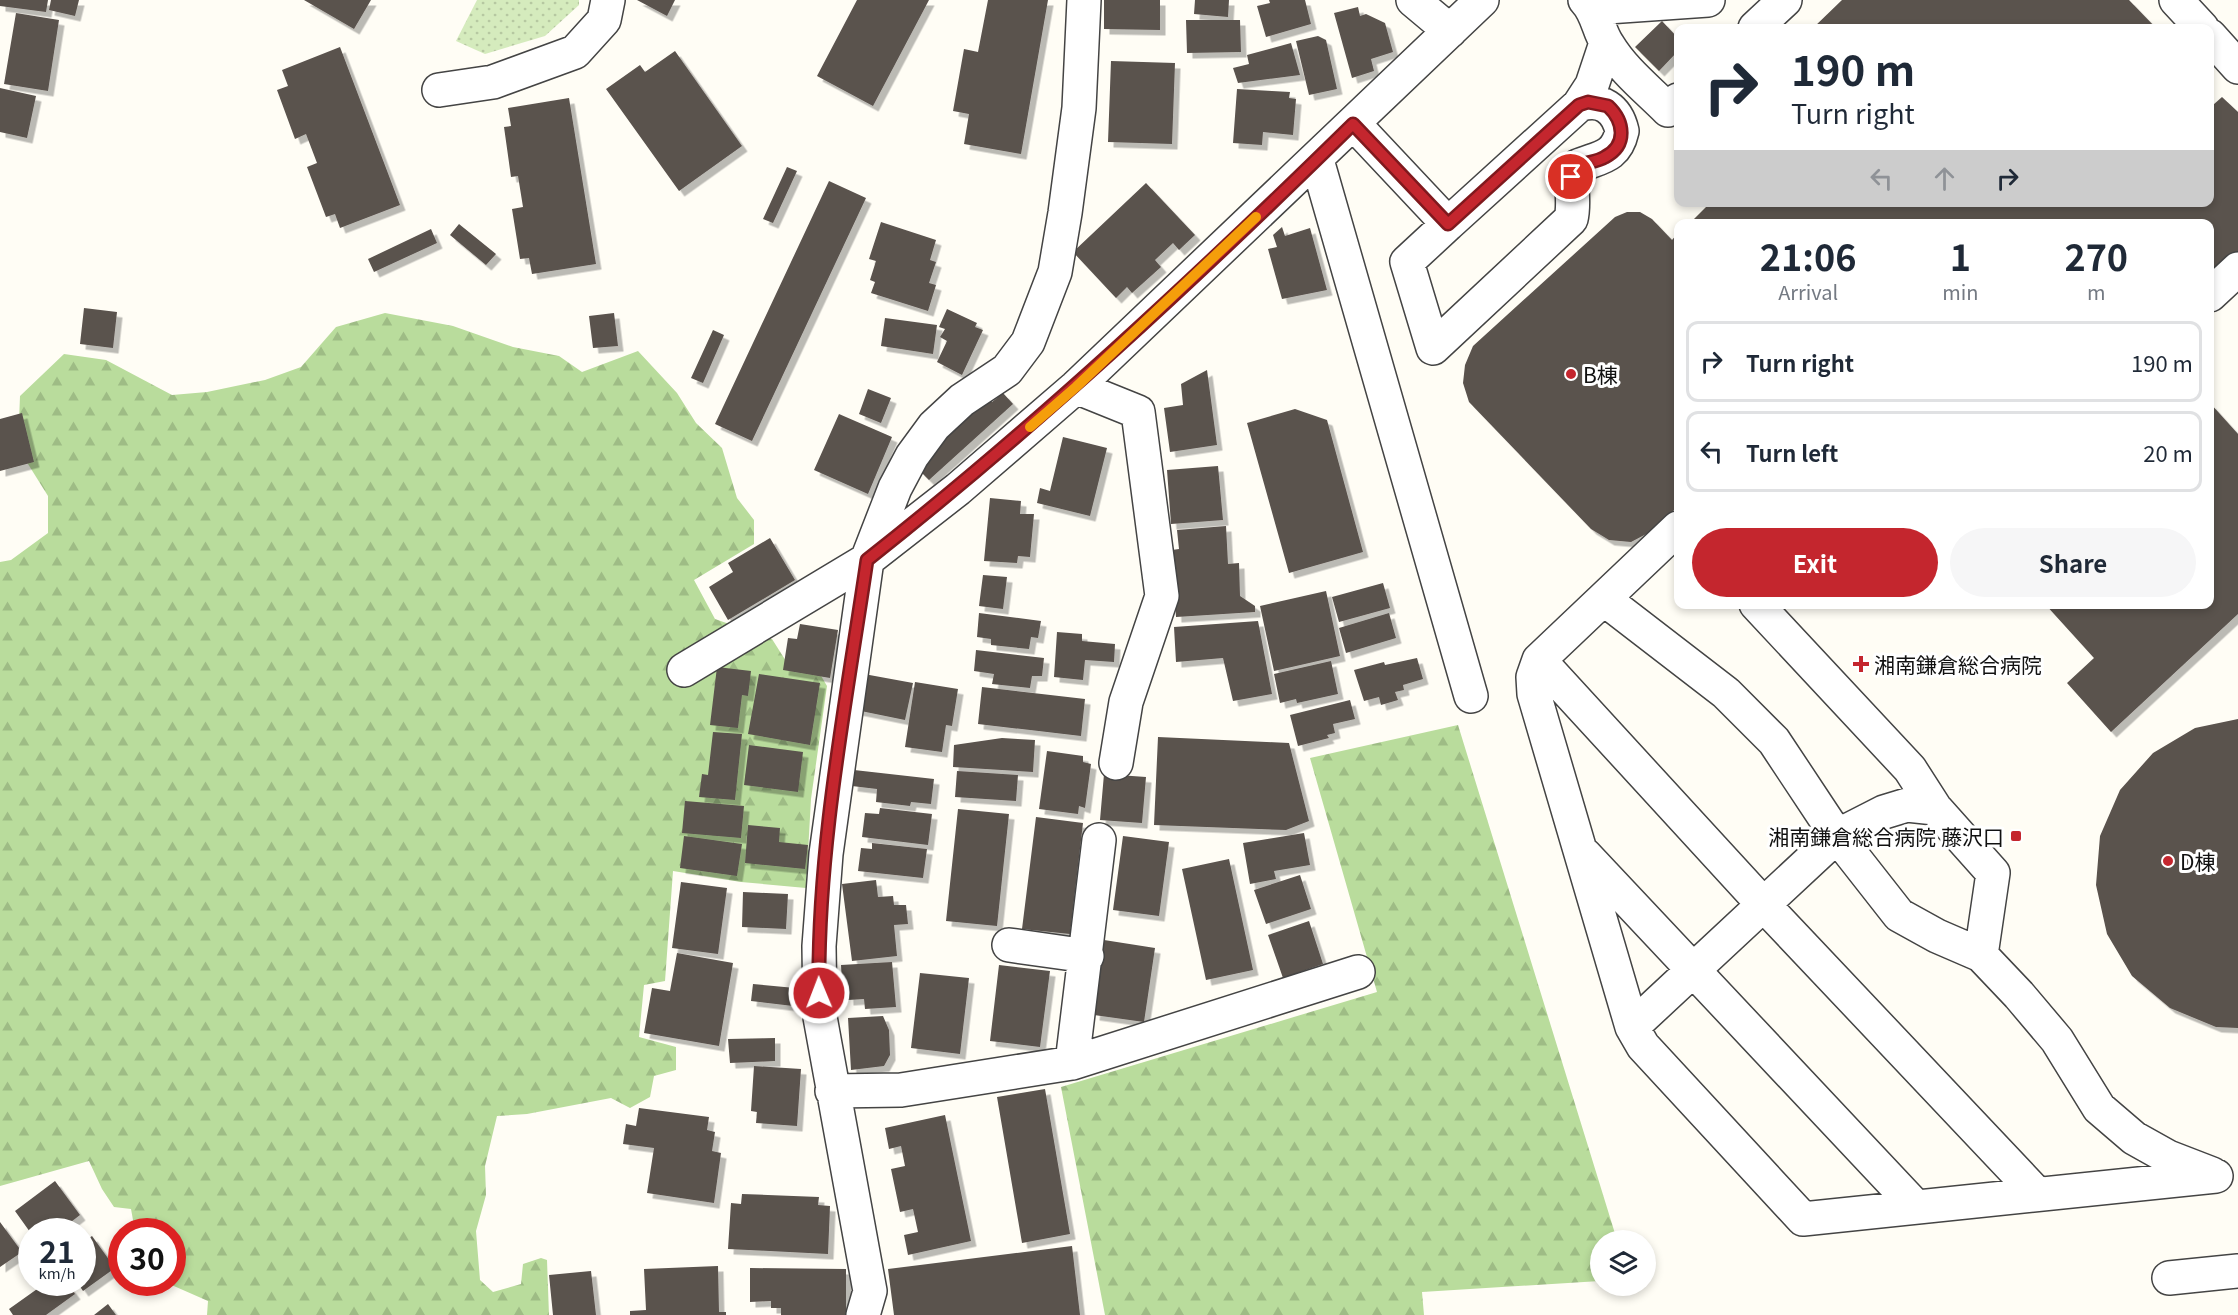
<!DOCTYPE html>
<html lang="en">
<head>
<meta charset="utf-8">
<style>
  body { margin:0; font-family:Georgia,"Noto Sans JP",serif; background:#f6f6f7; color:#1f2937; height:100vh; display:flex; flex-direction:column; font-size:22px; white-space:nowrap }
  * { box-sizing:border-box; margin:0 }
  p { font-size:20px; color:#747a83 }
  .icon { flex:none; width:33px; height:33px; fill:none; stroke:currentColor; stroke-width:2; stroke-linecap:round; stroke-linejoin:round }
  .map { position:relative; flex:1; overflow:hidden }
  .sheet { position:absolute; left:1674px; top:219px; width:540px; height:390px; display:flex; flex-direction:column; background:#fff; border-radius:12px; box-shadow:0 3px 9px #0003 }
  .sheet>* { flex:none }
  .top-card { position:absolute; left:1674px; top:24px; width:540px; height:183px; border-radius:12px; box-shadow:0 3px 9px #0003; background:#fff; color:#1f2937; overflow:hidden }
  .controls { position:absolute; left:1590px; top:1230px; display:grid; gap:12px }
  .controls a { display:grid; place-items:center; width:66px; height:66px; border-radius:50%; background:#fff; box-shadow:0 3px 9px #0003; font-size:30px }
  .speed { position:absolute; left:18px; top:1218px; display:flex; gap:12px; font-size:30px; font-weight:700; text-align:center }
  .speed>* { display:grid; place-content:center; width:78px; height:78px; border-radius:50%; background:#fff; box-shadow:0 3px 9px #0003; line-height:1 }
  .speed small { font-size:15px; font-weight:400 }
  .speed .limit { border:9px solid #d22; background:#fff; color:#111 }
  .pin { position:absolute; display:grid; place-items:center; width:51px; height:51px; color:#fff; margin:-26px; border:3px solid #fff; border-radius:50%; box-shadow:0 2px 6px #0007 }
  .me { position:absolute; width:66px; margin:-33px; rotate:359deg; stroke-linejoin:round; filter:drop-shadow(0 0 4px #0008) }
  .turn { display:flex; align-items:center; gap:21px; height:126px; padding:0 18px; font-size:27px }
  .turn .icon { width:78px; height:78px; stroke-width:2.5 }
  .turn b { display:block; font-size:42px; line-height:51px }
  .lanes { display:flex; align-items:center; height:57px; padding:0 18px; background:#0003; justify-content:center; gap:30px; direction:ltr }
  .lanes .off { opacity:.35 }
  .eta { display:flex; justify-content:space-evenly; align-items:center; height:102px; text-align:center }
  .eta b { font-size:36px; font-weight:700; line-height:42px }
  .cta { display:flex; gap:12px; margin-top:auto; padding:12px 18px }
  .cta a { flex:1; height:69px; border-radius:36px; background:#c4262e; color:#fff; font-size:24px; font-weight:700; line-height:69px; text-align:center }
  .cta a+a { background:#f6f6f7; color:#1f2937 }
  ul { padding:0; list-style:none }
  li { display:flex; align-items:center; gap:18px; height:81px; margin:0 12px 9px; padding:0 6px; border:3px solid #e0e1e3; border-radius:12px }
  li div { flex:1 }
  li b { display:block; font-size:22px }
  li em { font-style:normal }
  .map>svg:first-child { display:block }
  .forest { fill:url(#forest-firs) }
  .park { fill:url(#park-dots) }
  .building { fill:#5a524d; filter:url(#shadow) }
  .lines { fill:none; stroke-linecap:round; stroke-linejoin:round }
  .minor-casing { stroke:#444; stroke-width:36 }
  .minor { stroke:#fff; stroke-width:33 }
  .route-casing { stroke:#7f191e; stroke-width:15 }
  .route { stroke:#c4262e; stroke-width:10 }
  .slow { stroke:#f59e0b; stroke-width:10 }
  .poi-dot { fill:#c4262e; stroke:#fff; stroke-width:2 }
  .labels { text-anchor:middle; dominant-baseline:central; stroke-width:6; stroke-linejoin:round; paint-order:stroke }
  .poi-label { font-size:21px; fill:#111; stroke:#fff; text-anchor:start }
</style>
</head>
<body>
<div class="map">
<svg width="2238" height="1315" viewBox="0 0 2238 1315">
  <defs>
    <pattern id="forest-firs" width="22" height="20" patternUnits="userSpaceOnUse" patternTransform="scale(1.5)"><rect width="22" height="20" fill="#b9dc9c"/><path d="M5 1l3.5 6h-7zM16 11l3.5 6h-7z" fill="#9ebc85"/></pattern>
    <pattern id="park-dots" width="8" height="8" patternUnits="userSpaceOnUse" patternTransform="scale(1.5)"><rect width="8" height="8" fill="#d5ebbd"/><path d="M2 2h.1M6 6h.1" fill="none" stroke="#b6c8a1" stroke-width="1.8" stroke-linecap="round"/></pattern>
    <filter id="shadow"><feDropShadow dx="5.5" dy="5.5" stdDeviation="0" flood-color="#0004"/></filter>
  </defs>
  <rect width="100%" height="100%" fill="#fffdf5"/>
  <!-- forest -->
  <path class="forest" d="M385,313L453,326L513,347L559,356L582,372L638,351L677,393L696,423L722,448L737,498L754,520V544L694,580L715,619L772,639L791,669H817L827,686L811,799L806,888L741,882L673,871L665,981L644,985L639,1037L676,1047V1070L654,1076L650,1097L630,1108L611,1098L527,1114L497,1116L485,1166L486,1195L476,1231L480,1280L493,1292L521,1284L523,1264L541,1258L547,1260L549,1315H207L208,1301L167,1283L172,1282V1232L135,1231L131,1209L114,1207L102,1189L89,1161L0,1186V562L11,560L48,533V496L18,448L20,396L64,354L106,360L172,395L207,392L265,380L301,367L336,327Z
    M1458,725L1617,1240H1600V1281L1422,1292L1424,1315H1105L1061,1087L1377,992L1310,758Z"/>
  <!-- park -->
  <path class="park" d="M477,0H579V5L545,36L485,54L456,41Z"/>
  <!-- building -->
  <path class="building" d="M0,0H48L46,12L0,6Z
    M51,0H79L75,16L49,10Z
    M304,0H371L354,29Z
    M637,0H675L667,16Z
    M857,0H929L873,106L817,76Z
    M988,0H1048L1021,154L964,144L969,114L953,111L964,49L978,52Z
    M1104,0H1160V30L1104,29Z
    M1195,0H1229L1228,17L1194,14Z
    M1269,0H1305L1311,24L1266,37L1257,6L1270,3Z
    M1842,0H2129L2156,28H1813Z
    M1358,7L1360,16L1366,14L1385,23L1393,52L1371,59L1374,71L1352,78L1334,13Z
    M16,13L59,20L48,91L4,84Z
    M1186,20H1240L1241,52L1187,53Z
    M1662,21L1678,38V51L1659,71L1635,47Z
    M1318,36L1326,40L1337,89L1309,95L1296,41Z
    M1291,43L1300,75L1238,83L1233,68L1249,64L1247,55Z
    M340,47L400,205L340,228L335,214L326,217L307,167L317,163L306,134L295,139L277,90L288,86L282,70Z
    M675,51L742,146L679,191L606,89L640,65L645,72Z
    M1111,61L1175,63L1172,144L1108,142Z
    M0,88L36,96L27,138L0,132Z
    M1237,89L1290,92L1289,98L1296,99L1293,135L1263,132L1262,145L1233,143Z
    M2222,97L2238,112V254L2210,282V224H1689L1711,202H2210V102L2213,105Z
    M569,98L596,264L532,274L529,258L520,259L512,209L523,207L518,176L511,177L504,127L511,126L508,108Z
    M787,167L797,171L773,223L763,219Z
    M829,181L866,198L752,441L715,424Z
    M1146,183L1195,235L1179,250L1173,243L1155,260L1161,267L1132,293L1127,287L1116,298L1073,252Z
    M1627,212H1640L1652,219L1672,240L1678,233V506L1652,531L1631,542L1609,540L1591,529L1469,402L1463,383L1465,365L1473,346L1615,217Z
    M881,222L936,240L930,260L936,262L929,283L936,285L928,311L871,293L875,282L870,280L876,261L869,259Z
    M459,224L496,254L486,265L450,235Z
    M1282,227L1285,236L1310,228L1327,290L1282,299L1268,249L1277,247L1273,235Z
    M431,229L437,243L374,272L368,259Z
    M84,308L117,312L113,348L80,344Z
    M947,309L977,323L975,327L983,330L962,375L937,362L947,341L940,337L945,329L939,327Z
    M614,313L618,346L593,348L589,316Z
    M885,318L937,325L933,354L881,346Z
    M713,330L724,335L703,383L691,378Z
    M1207,370L1217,445L1170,452L1164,408L1183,405L1181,384Z
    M868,389L891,398L881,423L859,414Z
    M1003,393L1013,404L929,480L919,470L931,458L927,454L988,398L992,402Z
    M2210,403L2238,434V614L2111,732L2067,683L2094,658L2045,604H2210Z
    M1295,409L1327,420L1363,552L1289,573L1247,423Z
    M22,413L34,462L0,471V419Z
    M839,414L892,437L868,494L814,470Z
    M1063,437L1107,448L1090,516L1037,503L1040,488L1050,491Z
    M1218,466L1223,520L1171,524L1167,470Z
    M990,498L1021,501L1020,514H1034L1030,557L1018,556L1017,563L984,561Z
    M1226,526L1228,564L1239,563L1240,596L1255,606V612L1176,617L1172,550L1179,549L1177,530Z
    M770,538L795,580L728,620L709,587L733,572L728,563Z
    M983,575L1007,577L1003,609L979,606Z
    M1383,583L1390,608L1339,622L1332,597Z
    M1326,591L1340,656L1274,671L1260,606Z
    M979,613L1041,621L1038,638L1031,637L1029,649L991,645V639L977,637Z
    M1389,613L1396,638L1346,653L1339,628Z
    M1258,621L1272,694L1233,701L1223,658L1176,662L1174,627Z
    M800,624L838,630L830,678L783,670L788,638L797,639Z
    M1057,632L1082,634V641L1115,644L1114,662L1085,660L1083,680L1054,677Z
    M976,650L1044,658L1042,676H1032L1030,688L992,684L994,674L974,671Z
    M1417,658L1423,679L1403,685L1404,690L1395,692L1398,700L1381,705L1379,697L1364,701L1354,670L1384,662L1385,665Z
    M1331,661L1338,694L1297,703L1296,699L1280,703L1274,674Z
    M717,667L751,671L748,696L742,695L738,728L710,725Z
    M759,674L820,683L810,745L748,734Z
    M864,674L913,683L905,720L856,710Z
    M915,682L958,689L952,726L946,725L942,752L905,747Z
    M982,687L1085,699L1081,736L978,724Z
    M1350,700L1355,719L1333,724L1335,733L1327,735L1329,738L1298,746L1290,715Z
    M2238,719V1028L2216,1027L2170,1008L2132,976L2107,934L2096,885L2100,836L2120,790L2153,753L2195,728Z
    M713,732L742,734L735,800L699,797L702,774L708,775Z
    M1158,737L1289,743L1309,821L1286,830L1154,825Z
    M1002,738L1035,740L1033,772L953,767L954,745Z
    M749,745L803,752L798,792L744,785Z
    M1047,751L1083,756V762L1091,764L1085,808L1079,806L1078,814L1039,809Z
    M854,770L934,779L931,804L911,802L910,806L876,802L877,789L852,786Z
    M957,771L1018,775L1016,801L955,797Z
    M1104,774L1146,777L1142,823L1100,820Z
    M685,801L744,806L741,838L682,833Z
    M880,808L932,814L928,845L862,837L865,813L879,814Z
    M958,809L1009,814L997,926L946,921Z
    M1036,817L1083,823L1070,934L1022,929Z
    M748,825L780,828L779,842L808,845L805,869L745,863Z
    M1304,833L1310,865L1274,871L1276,879L1250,884L1243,843Z
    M684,836L742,844L737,876L680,868Z
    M1123,836L1169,842L1159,916L1113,910Z
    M872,843L927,849L923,878L858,871L861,848L872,849Z
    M1229,859L1253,970L1206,980L1182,869Z
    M1300,875L1311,909L1266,924L1254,890Z
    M876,880L878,897L893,896L894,905H906L908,924L894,925L897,956L852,961L842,884Z
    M681,882L727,888L718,954L672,948Z
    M743,892L788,894L786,929L742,927Z
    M1309,921L1323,964L1283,978L1268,935Z
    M1104,940L1155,948L1144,1022L1094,1015Z
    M677,953L733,963L719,1046L644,1033L652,988L670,991Z
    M892,962L896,1007L865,1009L864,999L848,1000L847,982L842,983L841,965Z
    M999,965L1050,971L1040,1047L990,1041Z
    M920,973L969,978L960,1054L911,1048Z
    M753,984L795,988L793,1006L751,1001Z
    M883,1016L889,1030L890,1055L884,1066L851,1070L848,1018Z
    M775,1038V1061L730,1063L728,1039Z
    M754,1066L801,1069L797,1126L756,1123L757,1112L751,1111Z
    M1045,1089L1070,1234L1022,1243L997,1097Z
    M639,1108L709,1117L707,1130L715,1132L712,1151L721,1153L714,1203L647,1193L654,1148L623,1144L626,1124L636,1126Z
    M945,1115L971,1241L908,1255L904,1235L918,1232L913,1209L900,1212L891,1169L905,1166L901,1146L889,1149L885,1128Z
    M55,1181L80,1215L58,1232H30L15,1211Z
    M742,1194L819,1197L818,1205L830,1206L828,1254L728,1249L731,1203L741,1204Z
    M0,1222L22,1252L0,1267Z
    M92,1236L115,1268L83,1291L77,1282H82V1243Z
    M1072,1246L1080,1315H894L888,1269Z
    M718,1266L719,1312H726V1315H630V1311L646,1310L644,1269Z
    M750,1268L846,1269V1315H781V1308H771V1301L750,1302Z
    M591,1271L596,1315H553L549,1275Z
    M47,1282H66L75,1294L46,1315H13L9,1309Z
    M108,1304L116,1315H94Z"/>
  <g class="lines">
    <defs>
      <path id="minor" d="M1413,0L1450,31
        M1585,0C1598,13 1598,31 1608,45C1623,70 1647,89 1668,110L1678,100
        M2176,0L2202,28
        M1593,8L1708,0
        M1755,28L1785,0
        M2210,36L2238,67
        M439,90L493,82L575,52L604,20L608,0
        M1354,124L1448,224L1579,105L1592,85L1606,43
        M1317,160L1471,696
        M1448,224L1407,262L1433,348L1571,219C1576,199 1567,184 1578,166C1600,157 1616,158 1622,131C1617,109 1601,97 1579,105
        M2210,295L2238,269
        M1076,387L1138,412L1162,596L1126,702L1116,763
        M1678,528L1539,660L1533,677L1534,694L1632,1027L1643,1046L1803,1219L2216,1176
        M1604,599L1726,693L1774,741L1837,836L1632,1027
        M1756,604L1910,769L1935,808
        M1539,660L1762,903L2037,1194
        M684,670L867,560L958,489L1076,387L1482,0
        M1585,855L1916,1207
        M1009,945L1087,956
        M1981,955L1993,873L1935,808L1907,805L1884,812L1837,836L1899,915L1937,936L1981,955L2019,995L2057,1040L2099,1108L2134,1138L2168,1157L2212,1174
        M1072,1063L1099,840
        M832,1091L901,1090L1072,1063L1358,972
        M2169,1278L2238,1271
        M863,1315L870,1291L820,1017L819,946L826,854L867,560L895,488L912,456L934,426L962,400L1007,370L1028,342L1055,272L1065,213L1079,108L1084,0"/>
    </defs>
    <!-- minor casing -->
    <use href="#minor" class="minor-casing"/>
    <!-- minor -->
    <use href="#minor" class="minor"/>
  </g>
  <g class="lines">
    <defs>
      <path id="route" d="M819,993C817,849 846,703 867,560C1038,425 1197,277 1353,124L1448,224L1579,105L1588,102L1608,106C1624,121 1628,145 1605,157C1597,162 1587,162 1578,166L1571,177"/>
    </defs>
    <!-- route casing -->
    <use href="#route" class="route-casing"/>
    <!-- route -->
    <use href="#route" class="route"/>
    <!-- slow -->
    <path class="slow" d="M1030,427L1076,387L1256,217"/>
  </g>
  <!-- markers -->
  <g class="poi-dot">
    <circle cx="1571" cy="374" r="6"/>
    <path d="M1858 655h6v6h6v6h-6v6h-6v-6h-6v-6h6z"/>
    <rect x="2010" y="830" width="12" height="12" rx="3"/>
    <circle cx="2168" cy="861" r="6"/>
  </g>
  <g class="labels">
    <!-- poi labels -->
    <g class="poi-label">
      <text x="1583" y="374">B棟</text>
      <text x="1874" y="664">湘南鎌倉総合病院</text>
      <text x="2004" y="836" text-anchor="end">湘南鎌倉総合病院 藤沢口</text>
      <text x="2180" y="861">D棟</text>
    </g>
  </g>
</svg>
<div class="controls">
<a><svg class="icon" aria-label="layers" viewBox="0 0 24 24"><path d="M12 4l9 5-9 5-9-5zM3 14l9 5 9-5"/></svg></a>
</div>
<div class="speed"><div>21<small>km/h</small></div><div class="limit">30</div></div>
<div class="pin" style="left:1571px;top:177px;background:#d93025"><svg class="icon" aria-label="arrive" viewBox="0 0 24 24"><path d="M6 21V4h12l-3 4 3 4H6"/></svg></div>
<svg class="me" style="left:819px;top:993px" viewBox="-20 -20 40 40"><circle r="17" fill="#c4262e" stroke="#fff" stroke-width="3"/><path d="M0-11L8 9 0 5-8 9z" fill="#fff"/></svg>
<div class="top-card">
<div class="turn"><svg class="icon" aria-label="right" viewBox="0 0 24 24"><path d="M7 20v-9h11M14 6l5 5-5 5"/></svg><div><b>190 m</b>Turn right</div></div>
<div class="lanes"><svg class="icon off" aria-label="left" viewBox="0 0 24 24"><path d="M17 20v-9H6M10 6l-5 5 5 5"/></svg><svg class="icon off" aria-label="ahead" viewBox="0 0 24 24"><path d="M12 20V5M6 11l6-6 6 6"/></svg><svg class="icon" aria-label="right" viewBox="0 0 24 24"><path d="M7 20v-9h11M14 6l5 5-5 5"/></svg></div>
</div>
<section class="sheet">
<div class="eta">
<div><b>21:06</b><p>Arrival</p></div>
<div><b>1</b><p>min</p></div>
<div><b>270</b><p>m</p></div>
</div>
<ul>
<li><svg class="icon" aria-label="right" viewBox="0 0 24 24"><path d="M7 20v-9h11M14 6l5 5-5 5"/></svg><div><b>Turn right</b></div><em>190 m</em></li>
<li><svg class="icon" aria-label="left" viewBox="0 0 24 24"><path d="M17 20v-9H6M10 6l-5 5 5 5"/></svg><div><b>Turn left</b></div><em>20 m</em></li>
</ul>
<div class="cta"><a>Exit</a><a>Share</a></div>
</section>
</div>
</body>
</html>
